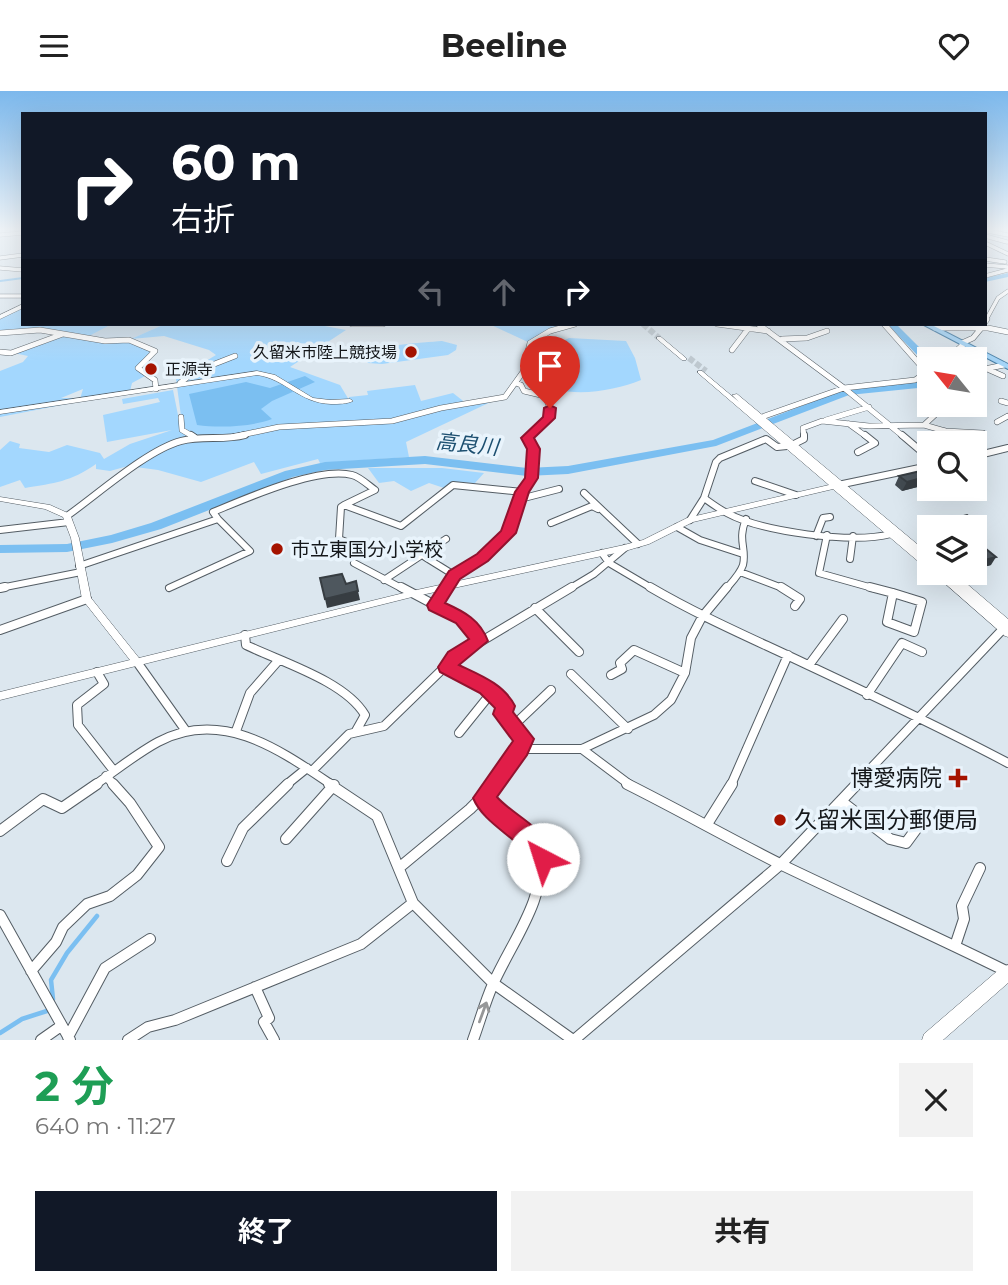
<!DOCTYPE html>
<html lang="ja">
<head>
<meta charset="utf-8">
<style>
  body { margin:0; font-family:Montserrat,"Noto Sans JP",sans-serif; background:#f2f2f2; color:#222; height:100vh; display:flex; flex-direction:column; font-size:26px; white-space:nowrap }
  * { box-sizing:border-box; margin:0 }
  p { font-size:23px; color:#767676 }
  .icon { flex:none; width:38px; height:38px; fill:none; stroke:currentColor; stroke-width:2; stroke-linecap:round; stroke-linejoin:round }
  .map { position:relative; height:949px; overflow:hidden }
  .sheet { display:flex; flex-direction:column; background:#fff; flex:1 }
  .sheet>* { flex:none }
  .top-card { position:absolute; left:21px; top:21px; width:966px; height:214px; border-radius:0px; box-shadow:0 7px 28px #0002; background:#111827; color:#fff; overflow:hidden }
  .needle { width:46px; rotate:300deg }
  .fabs { position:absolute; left:917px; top:256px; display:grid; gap:14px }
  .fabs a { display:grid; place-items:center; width:70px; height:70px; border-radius:0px; background:#fff; box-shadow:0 7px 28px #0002; font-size:35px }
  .pin { position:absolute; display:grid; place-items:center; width:60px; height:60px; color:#fff; margin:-72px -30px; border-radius:50% 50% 50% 0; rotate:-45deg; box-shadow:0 0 7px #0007 }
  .pin .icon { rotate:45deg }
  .me { position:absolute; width:77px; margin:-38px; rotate:320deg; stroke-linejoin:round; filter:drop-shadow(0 0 5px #0008) }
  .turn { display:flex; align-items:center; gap:24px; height:147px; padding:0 35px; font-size:32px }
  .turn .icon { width:91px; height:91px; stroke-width:2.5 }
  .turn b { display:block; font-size:49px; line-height:60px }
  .lanes { display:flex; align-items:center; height:66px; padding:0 35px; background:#0003; justify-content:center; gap:35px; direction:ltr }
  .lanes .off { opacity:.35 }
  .round { display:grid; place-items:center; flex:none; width:74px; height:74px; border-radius:0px; background:#f2f2f2 }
  .head { display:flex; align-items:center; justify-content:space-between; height:119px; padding:0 35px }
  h1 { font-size:42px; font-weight:700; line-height:52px; color:#1e9e55 }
  .primary-button { display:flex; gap:14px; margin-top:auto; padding:14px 35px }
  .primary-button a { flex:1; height:80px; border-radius:0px; background:#111827; color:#fff; font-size:28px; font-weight:700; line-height:80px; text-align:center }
  .primary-button a+a { background:#f2f2f2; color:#222 }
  header { display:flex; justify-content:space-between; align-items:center; height:91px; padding:0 35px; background:#fff; font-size:32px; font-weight:700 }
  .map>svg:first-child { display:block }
  .built { fill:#cbdce9 }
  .green { fill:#a3d7fe }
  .water { fill:#7bbff1 }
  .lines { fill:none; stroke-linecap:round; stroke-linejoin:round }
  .stream-far1 { stroke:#7bbff1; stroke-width:2 }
  .stream { stroke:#7bbff1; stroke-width:4.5 }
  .river { fill:#7bbff1; fill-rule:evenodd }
  .tertiary-tunnel { stroke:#bec8cf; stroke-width:6; stroke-dasharray:6 2.5; stroke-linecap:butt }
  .minor-far4-casing { stroke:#545d64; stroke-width:4.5 }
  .minor-far3-casing { stroke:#545d64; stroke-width:6 }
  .minor-far2-casing { stroke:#545d64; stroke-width:8 }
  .minor-far1-casing { stroke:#545d64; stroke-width:10 }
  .minor-casing { stroke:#545d64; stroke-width:12 }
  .tertiary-casing { stroke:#545d64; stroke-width:1 }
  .secondary-casing { stroke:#545d64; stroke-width:1 }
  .primary-casing { stroke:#4c83aa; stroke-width:2 }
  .minor-far4 { stroke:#fff; stroke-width:3.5 }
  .minor-far3 { stroke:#fff; stroke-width:5 }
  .minor-far2 { stroke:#fff; stroke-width:6 }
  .minor-far1 { stroke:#fff; stroke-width:8 }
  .minor { stroke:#fff; stroke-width:10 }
  .tertiary { fill:#fff; fill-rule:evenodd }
  .secondary { fill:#fff; fill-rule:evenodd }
  .primary { fill:#a6d7fa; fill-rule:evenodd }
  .wall { fill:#434b51 }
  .shaded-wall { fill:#373d42 }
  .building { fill:#4e575e; stroke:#373d42; stroke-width:2 }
  .oneway { stroke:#969798 }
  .route { fill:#e11d48; stroke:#92132f; stroke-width:2 }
  .poi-dot { fill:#a51300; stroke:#e9f4fc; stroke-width:2.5 }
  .labels { text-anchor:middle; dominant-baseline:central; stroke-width:7; stroke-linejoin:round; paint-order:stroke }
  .far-poi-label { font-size:16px; fill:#15181b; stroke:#e9f4fc; text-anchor:end }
  .poi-label { font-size:19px; fill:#15181b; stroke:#e9f4fc; text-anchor:start }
  .water-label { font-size:21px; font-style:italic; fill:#1c4f70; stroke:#e9f4fc }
  .near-poi-label { font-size:23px; fill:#15181b; stroke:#e9f4fc; text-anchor:end }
</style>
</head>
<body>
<header><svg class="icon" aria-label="menu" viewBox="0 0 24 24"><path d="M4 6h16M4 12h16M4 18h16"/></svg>Beeline<svg class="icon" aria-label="heart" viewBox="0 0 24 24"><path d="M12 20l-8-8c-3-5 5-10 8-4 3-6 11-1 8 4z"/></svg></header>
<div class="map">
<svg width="1008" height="949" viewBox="0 0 1008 949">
  <rect width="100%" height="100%" fill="#dce7ef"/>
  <!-- built -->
  <path class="built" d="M0,226L23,233H165L129,249H99L46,241Z"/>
  <!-- green -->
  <path class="green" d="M23,216V233L108,235L89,245L47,240L0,242V226Z
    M165,233H314L346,239L290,276L340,294L349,309V306L368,304L367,300L415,294L421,310L453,302L467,313L497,308L406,351L409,366L320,372L318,368L261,383L254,371L201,391L158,379L128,375L110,380L96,378V373C70,391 55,392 25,397L20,389L0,396V359L10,350L20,353L19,357L49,361L67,354L100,362L104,368L130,353L172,339L107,351L103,324L160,311L158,307L123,313L122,308L173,299L181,339L183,340L176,288L216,264L209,259L164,245L131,248Z
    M489,233H572L530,252Z
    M66,244L96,250L129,249L155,260L139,277L145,285L132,292L130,300L80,308L83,298L61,307H73L72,312L0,326V280L23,271L28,265L14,262Z
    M569,247L626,250L635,267L641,289C612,301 562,309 536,289L540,261Z
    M442,250L457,254L456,259L448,264L382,273L368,272L362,266C372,253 423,252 442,250Z
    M368,377H442L484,382L475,392L451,391L444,397L429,392L411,400L394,390L379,392Z"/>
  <!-- water -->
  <path class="water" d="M305,285L315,291L272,310L261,318L272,328C251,336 219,337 197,334L189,303L246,291L270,297Z"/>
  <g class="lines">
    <!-- stream-far1 -->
    <path class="stream-far1" d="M0,190L23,187"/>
    <!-- stream -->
    <path class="stream" d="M53,908L51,889L67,862L97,825
      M0,942L22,928L50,919"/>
    <!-- river -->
    <path class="river" d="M1008,182V186L985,191V187Z
      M887,233H896L931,268H929V274L926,273Z
      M929,287V293L918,297L849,304L716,355L568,383L527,385L425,373L325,379L293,386L161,438L112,452L67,461L0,462V454L67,453L111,444L151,432L285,380L325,371L425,365L527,377L568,375L713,349L843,299L916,291Z"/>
    <!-- tertiary-tunnel -->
    <path class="tertiary-tunnel" d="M643,233L659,247
      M689,267L706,280"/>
    <defs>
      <path id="minor-far4" d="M988,140L1008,144
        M0,144L23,142
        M985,145L1007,151
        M985,152L1008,163
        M0,167L23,164
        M985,168L1005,171
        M985,174L1008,176
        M0,177L23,179
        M985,185L1008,179
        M0,205H23
        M986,229L998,207L1008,200"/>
      <path id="minor-far3" d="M985,231L987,228
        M352,233H383
        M717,233L768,240
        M758,233L844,297L904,346
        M935,237H988L1008,241
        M0,242L40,239L105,250L129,249L155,260L138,277L155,289L156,298
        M782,248L807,247L827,240
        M962,252L973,247L983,235
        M732,259L748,238
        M0,261L11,262L63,243
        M937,268L956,260L964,253
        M985,277L1003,285
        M975,280L1004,274
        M180,292L194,281L235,265
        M516,292L521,294L524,300L545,305L550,317L549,327L529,346
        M1001,310L1008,312
        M181,326L182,339L194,346
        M762,326L844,297L915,289L921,285L922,276L884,233
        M826,329L869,316
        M997,331L1008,325
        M849,333L867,346
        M924,334L937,322L952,319L959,313
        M945,340L951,346
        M232,346L279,336L392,330L441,317L505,306L523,281L530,252L550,240L575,233
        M804,346L803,337L822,330L869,335L924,334L945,340L983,342"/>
      <path id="minor-far2" d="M191,344L194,346
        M902,344L929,367
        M949,344L957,352
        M794,353L804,348V344
        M787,355L777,356L766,348L720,367L716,371L704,407C711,412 719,418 727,422C762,441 852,453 891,443
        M858,361L875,352L865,344
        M975,365L1008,357
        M755,390L796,404
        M838,394L929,375
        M584,402L638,453
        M520,408L559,398
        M344,414L341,416L339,448L370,461
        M67,425C97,404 147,359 181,350C202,344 224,350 245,344
        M218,428L213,421C245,408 318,375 352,384C360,386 368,394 375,399L344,414L401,435L453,394L522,401
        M690,429L704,407
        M551,432L592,415L598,418
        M677,436L700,449L743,463
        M0,439L69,431
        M827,444L819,482L876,498
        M816,445L823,427L830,426
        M602,462L609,472L653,498
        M425,466L454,484
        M850,468L853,445
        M354,472L403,498
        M79,475L218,428L250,460L169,497
        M740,481L785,498
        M384,489L446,448
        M0,497L81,481
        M445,498L454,484L482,466L508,442L522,401L532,387L534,358L528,347L531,344
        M569,498L594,483L625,457
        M726,498C732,491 740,483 743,474C747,457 737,450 746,428"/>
      <path id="minor-far1" d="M401,496L463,529L479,550
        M650,496C703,527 758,550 812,576C878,607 944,638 1008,672
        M781,496L800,508L795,515
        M870,496L893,502
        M0,497L5,496
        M893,502L922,511L914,541L887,531Z
        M435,514L446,496
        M535,517L579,561
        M0,539L87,508
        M245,544L246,554C281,571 345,590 365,624L356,640
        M137,571L186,640
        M809,574L843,528
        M447,576L487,597L505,615L503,623L524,648L514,667L494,694
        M97,581L104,593L77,614L78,634L114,680
        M571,583L628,638
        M611,584L622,578L620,572L634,559L685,582
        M867,604L902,552L922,561
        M513,635L551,599
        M236,640L250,602L278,570
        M459,642L492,601
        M520,658H582L654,624L671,609L685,582L691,547L702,526L727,496
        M582,658L630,694
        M312,680L349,643L384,635L455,566L572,496
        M106,685L114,694
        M95,694C115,680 136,663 158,651C222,617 280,659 332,694
        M286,694L307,677
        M731,694L788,564
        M855,694L1003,538"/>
      <path id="minor" d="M329,693L377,725L413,812L493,892L573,949
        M627,693C679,719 730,748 782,774C857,810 933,844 1008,881
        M842,711L890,748L906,752L928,722
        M707,733L732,693
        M0,740L43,708L62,717L97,693
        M286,748L334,694
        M227,770L243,737L288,693
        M400,776L470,718L495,693
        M0,824L70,949
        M955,855L964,828L962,815L980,777
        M31,880L56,851L63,836L87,813L110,805L137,784L159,756L130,712L113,693
        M255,896L269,927L264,931L274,949
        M68,946L105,877L150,848
        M41,949L61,935
        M128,949L148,936L175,929L361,853L413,812
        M473,949C480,930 485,911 493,893C514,847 545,810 542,757L498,724L483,707
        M574,949L781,773L857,693"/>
      <path id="tertiary" d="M657,246H661L686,267V269H682L657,248Z
        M257,280L275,284L313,307L330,309L350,308L353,310C347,313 339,313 331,313C299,312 286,288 257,284L0,323V319Z
        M698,280H702L739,311L732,304L737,303L929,463V478L926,477L833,398L693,431L649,453L625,460L412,506L0,609V601L130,569L82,508L71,447L63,426L45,418L0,410V406L50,414L70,423L79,447L91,507L139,567L412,500L624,454L643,449L687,427L829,394L698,282Z
        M932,481H942L944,483L943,481H953L1008,528V546L1005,545Z"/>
      <path id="secondary" d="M23,213V217L0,228V224Z
        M1008,874V892L943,949H922L924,943L1002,876Z"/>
      <path id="primary" d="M922,233H930L1008,273V278Z"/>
    </defs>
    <!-- minor-far4 casing -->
    <use href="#minor-far4" class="minor-far4-casing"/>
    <!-- minor-far3 casing -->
    <use href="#minor-far3" class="minor-far3-casing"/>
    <!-- minor-far2 casing -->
    <use href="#minor-far2" class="minor-far2-casing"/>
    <!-- minor-far1 casing -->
    <use href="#minor-far1" class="minor-far1-casing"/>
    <!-- minor casing -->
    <use href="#minor" class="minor-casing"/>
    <!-- tertiary casing -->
    <use href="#tertiary" class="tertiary-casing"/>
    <!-- secondary casing -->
    <use href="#secondary" class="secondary-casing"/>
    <!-- primary casing -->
    <use href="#primary" class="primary-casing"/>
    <!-- minor-far4 -->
    <use href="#minor-far4" class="minor-far4"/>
    <!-- minor-far3 -->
    <use href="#minor-far3" class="minor-far3"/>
    <!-- minor-far2 -->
    <use href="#minor-far2" class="minor-far2"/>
    <!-- minor-far1 -->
    <use href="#minor-far1" class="minor-far1"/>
    <!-- minor -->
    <use href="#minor" class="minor"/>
    <!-- tertiary -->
    <use href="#tertiary" class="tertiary"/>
    <!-- secondary -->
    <use href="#secondary" class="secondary"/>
    <!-- primary -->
    <use href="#primary" class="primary"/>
  </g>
  <!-- wall -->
  <path class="wall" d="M929,378V393L902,400L895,394L899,385Z
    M975,449L991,474L980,477L975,473Z"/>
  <!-- shaded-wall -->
  <path class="shaded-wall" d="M929,385V393L902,400L907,391Z
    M983,437L979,445L975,446V439Z
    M996,466L991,474L980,477L985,469Z
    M358,500L360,509L327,517L325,508Z"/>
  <!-- building -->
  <path class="building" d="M929,378V385L907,391L899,385Z
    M967,424L983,437L975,439V436H941L936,432Z
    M975,449L996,466L985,469L975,461Z
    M342,483L346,493L356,490L358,500L325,508L320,487Z"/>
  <!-- one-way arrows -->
  <defs><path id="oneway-shaft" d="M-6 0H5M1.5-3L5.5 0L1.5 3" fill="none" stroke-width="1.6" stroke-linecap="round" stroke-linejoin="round" transform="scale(1.75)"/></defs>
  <use class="oneway" href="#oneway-shaft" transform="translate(483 921) rotate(-70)"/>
  <!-- sky -->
  <linearGradient id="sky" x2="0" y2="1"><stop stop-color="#7cb8ec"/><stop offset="0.51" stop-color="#eff4f8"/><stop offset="1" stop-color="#eff4f8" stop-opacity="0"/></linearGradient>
  <rect width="1008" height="271" fill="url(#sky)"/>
  <!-- route -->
  <path class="route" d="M550,314L556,317L555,327L534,347L540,358L538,387L529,401L516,442L488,470L460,488L445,512C465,521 480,529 488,550L459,574C480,584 504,593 515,615L513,621L534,648L527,664L497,706C514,726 564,746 552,776L543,779L535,776C523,747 486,737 473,707L513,650L493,623L495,617L480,602L440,581L438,576L448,561L469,548L456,532L429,519L427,514L449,480L477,463L501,440L515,401L525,387L527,358L521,347L543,326L544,317Z"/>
  <!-- markers -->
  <g class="poi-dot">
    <circle cx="411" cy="261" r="7"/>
    <circle cx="151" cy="278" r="7"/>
    <circle cx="277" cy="458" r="7"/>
    <path d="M954.5 676.5h7v7h7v7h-7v7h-7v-7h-7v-7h7z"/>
    <circle cx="780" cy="729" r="7"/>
  </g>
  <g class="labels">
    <!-- far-poi labels -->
    <g class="far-poi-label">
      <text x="397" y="261">久留米市陸上競技場</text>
      <text x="165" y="278" text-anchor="start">正源寺</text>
    </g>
    <!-- poi labels -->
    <g class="poi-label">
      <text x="291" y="458">市立東国分小学校</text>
    </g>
    <!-- water labels -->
    <g class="water-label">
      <text transform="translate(467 353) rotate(6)">高良川</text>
    </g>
    <!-- near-poi labels -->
    <g class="near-poi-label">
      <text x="942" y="687">博愛病院</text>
      <text x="794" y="729" text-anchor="start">久留米国分郵便局</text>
    </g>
  </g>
</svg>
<div class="fabs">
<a><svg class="needle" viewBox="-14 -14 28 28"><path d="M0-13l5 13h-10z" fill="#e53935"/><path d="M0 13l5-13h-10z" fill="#767676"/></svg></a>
<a><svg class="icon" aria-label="search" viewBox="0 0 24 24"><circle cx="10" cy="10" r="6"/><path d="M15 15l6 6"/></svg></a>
<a><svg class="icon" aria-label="layers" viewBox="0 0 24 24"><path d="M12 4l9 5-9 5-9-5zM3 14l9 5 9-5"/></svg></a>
</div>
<div class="pin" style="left:550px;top:317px;background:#d93025"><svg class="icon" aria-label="arrive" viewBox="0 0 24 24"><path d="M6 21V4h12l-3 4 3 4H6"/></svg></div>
<svg class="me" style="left:543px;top:768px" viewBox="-20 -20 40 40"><circle r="19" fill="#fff"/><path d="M0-13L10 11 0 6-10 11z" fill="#e11d48"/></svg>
<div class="top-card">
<div class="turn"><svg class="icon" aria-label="right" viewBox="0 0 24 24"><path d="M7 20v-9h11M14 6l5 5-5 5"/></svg><div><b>60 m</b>右折</div></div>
<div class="lanes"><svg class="icon off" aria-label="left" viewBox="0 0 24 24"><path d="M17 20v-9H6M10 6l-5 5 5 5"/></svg><svg class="icon off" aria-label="ahead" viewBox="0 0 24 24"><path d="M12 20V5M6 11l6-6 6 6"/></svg><svg class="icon" aria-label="right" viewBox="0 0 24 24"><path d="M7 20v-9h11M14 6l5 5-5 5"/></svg></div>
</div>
</div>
<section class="sheet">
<div class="head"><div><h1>2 分</h1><p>640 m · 11:27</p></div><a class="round"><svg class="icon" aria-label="close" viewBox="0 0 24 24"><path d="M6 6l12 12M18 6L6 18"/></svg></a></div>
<div class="primary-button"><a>終了</a><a>共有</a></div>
</section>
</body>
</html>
